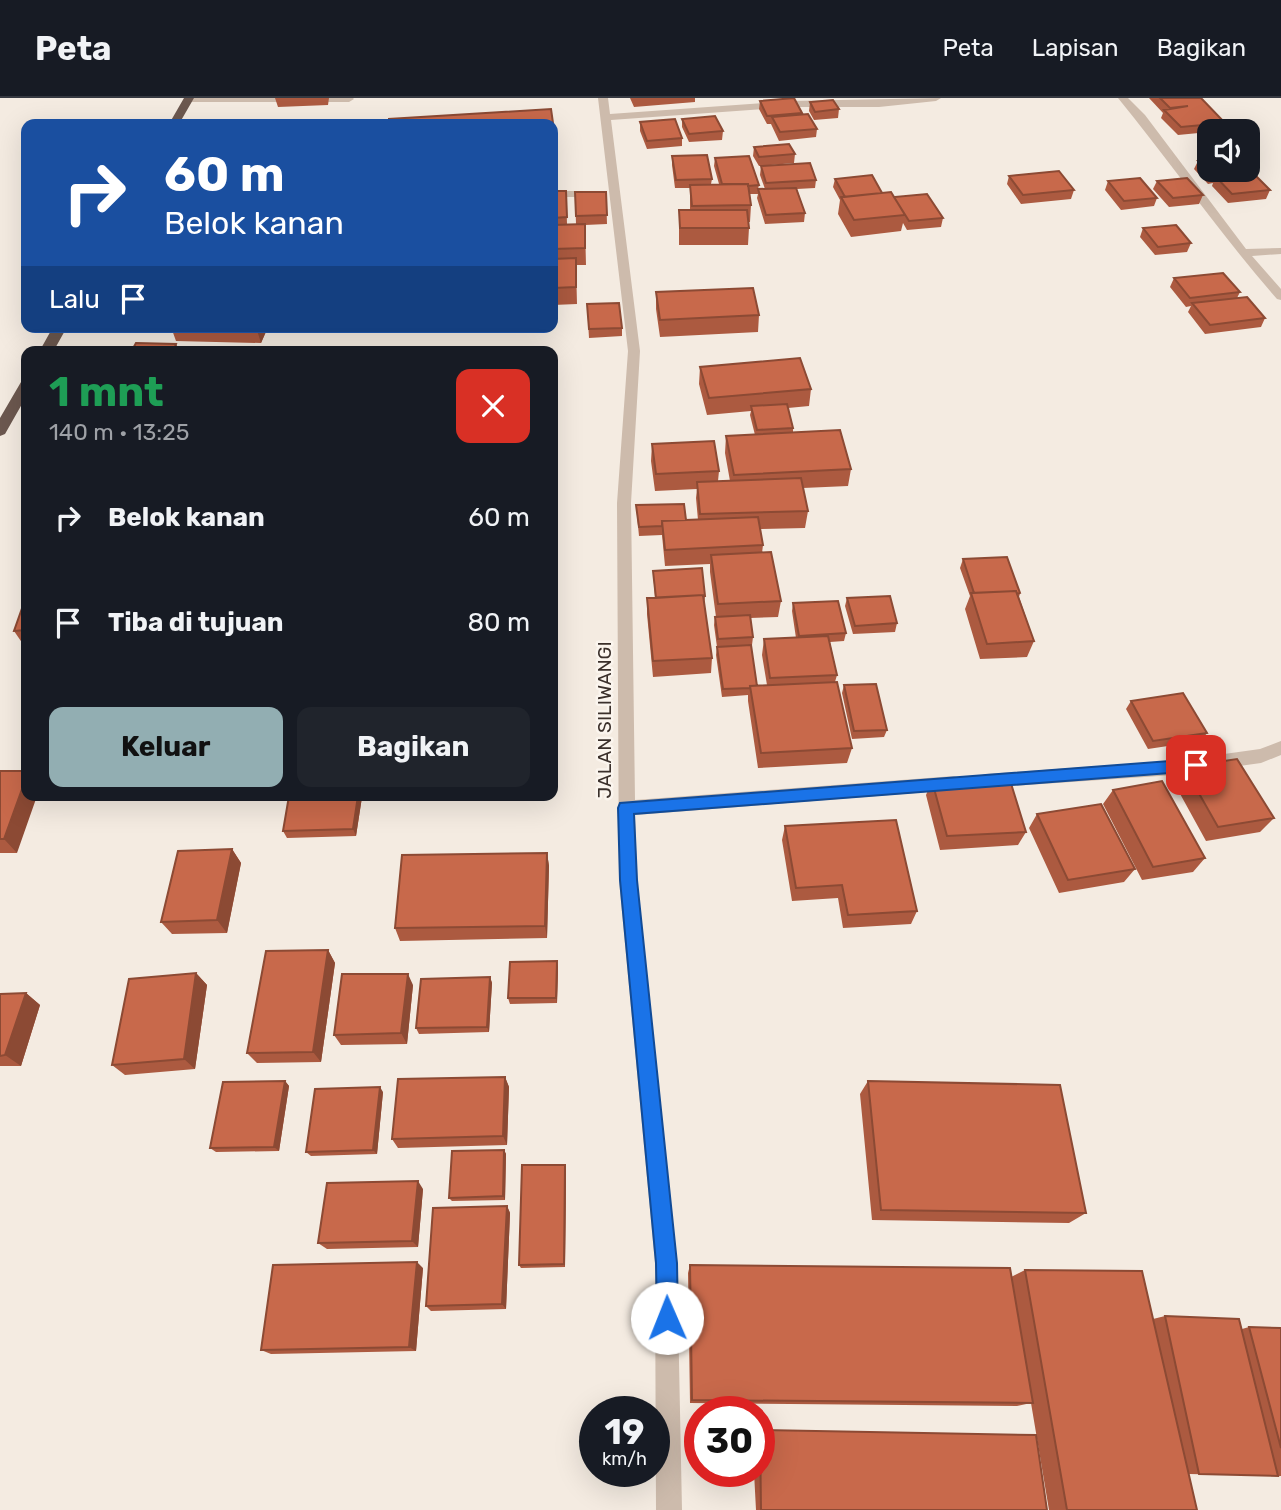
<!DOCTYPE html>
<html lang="id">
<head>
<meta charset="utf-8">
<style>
  body { margin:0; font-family:Rubik,sans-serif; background:#20242c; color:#f1f3f6; height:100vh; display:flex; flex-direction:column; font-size:26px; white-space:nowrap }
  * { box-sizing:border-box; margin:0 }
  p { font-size:23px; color:#9ea1a6 }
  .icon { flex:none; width:38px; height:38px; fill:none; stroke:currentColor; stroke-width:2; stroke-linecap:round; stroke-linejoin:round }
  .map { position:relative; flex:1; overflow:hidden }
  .panel { position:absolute; left:21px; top:248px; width:537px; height:455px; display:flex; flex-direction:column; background:#171b24; border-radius:14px; box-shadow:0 7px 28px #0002 }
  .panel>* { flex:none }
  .banner { position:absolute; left:21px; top:21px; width:537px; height:214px; border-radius:14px; box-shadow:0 7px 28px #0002; background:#1a4fa0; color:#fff; overflow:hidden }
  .controls { position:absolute; left:1197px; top:21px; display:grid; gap:14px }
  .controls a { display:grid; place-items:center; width:63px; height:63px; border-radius:14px; background:#171b24; box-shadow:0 7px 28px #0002; font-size:35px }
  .speed { position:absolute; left:579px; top:1298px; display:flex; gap:14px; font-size:35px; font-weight:700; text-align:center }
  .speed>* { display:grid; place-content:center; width:91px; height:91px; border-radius:50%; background:#171b24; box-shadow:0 7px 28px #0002; line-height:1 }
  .speed small { font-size:18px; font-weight:400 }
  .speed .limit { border:10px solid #d22; background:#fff; color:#111 }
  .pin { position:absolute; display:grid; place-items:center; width:60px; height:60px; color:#fff; margin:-30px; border-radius:14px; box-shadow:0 4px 10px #0006 }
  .me { position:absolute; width:77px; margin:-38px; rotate:359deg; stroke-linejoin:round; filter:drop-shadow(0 0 5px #0008) }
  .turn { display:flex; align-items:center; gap:24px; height:147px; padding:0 28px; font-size:32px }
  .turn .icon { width:91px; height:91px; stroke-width:2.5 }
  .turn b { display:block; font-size:49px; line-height:60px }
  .then { display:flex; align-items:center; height:66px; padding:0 28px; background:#0003; gap:14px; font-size:26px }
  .round { display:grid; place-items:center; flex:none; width:74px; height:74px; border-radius:14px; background:#20242c }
  .headline { display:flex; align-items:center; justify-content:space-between; height:119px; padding:0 28px }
  h1 { font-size:42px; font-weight:700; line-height:52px; color:#1e9e55 }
  .action { display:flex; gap:14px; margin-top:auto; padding:14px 28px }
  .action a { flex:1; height:80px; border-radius:14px; background:#92aeb2; color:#111; font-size:28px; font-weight:700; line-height:80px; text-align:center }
  .action a+a { background:#20242c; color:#f1f3f6 }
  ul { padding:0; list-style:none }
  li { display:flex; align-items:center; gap:21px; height:105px; padding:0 28px }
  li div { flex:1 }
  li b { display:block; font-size:26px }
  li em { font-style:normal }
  header { display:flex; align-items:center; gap:42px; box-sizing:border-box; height:98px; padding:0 35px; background:#171b24; border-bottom:2px solid #363941 }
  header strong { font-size:33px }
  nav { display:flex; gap:38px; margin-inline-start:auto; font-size:24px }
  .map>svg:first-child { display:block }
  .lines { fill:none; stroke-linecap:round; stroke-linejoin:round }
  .minor { fill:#cdbbac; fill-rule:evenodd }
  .trunk { fill:#6c584f; fill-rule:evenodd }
  .wall { fill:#ac5a40 }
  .shaded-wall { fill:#8c4a34 }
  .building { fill:#c8694b; stroke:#8c4a34; stroke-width:2 }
  .route { fill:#1a73e8; stroke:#114b97; stroke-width:2 }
  .labels { text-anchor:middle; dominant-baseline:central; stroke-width:5; stroke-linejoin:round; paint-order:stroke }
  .street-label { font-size:19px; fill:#3b302b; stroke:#fbf5ee }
</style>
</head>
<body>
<header>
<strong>Peta</strong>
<nav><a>Peta</a><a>Lapisan</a><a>Bagikan</a></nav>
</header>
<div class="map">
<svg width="1281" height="1412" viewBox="0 0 1281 1412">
  <rect width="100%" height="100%" fill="#f4ebe1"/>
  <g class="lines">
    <!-- minor -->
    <path class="minor" d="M184,0H353L354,1L349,4H188Z
      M598,0H608L610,16L790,3L941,0L936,3L879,9H790L611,22L640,253L631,405L635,702L954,678L960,680L963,685L960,690L954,692L635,717L637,782L677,1165L682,1412H656L655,1165L619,782L617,405L628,253Z
      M1118,0H1128L1145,17L1246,151L1281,150V156L1252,158L1281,191V202L1277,201C1220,136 1172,66 1118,0Z
      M553,93H598L603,96L598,99H553Z
      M1281,643V657L1261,665L1174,677L985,690L979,688L976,683L979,678L985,676L1174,663L1260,651Z"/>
    <!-- trunk -->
    <path class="trunk" d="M184,0H194L179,26H169Z
      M53,229H67L53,254H39Z
      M26,283V299L5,336L0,338V320L21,284Z"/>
  </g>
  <!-- wall -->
  <path class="wall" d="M275,0H329L328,7L278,9Z
    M630,0H695V4L634,9Z
    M1149,0H1201L1225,25L1221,33H1209V34L1178,37L1161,20L1163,15Z
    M760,3L802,15V16L817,31L816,39L779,43L771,26H767L759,11Z
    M810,4L839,11L838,20L814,22L809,13Z
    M682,21L723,33L722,42L689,44L682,29Z
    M640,24L682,40V48L647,51L640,33Z
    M553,25L554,42H553V26H389Z
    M754,49L795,56L794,65L759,68L753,58Z
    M672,58L712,81L711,86H719L714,68L715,60L759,87L758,91H765L760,77L761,68L816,82L815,90L797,91L805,115L804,124L765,126L757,100L758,96H749L751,107L750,124H749V130L748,147H679V112H690V90H675L672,67Z
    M1198,63L1251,73L1250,76L1270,92L1266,101L1228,105L1212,88L1213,85L1208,86L1194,71Z
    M1009,78L1074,92L1071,101L1021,106L1007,86Z
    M835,81L882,95L943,120L941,129L907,132L903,125L901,133L851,139L838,116L840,102L833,89Z
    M1108,83L1157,100L1154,108L1121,112L1105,92Z
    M1157,83L1203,97L1199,106L1169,109L1153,91Z
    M553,93H566L567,126H576L575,94H606L607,126L585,127L586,167H576L577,206L553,207Z
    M1143,130L1191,145L1187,154L1155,157L1140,139Z
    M1174,180L1240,194L1237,200L1265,220L1261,229L1205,236L1188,214L1191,208L1186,209L1170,189Z
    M656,194L759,217L758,234L660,239L656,211Z
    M587,206L622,230V238L589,240Z
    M171,229H268L261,245L176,243Z
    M700,269L811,291L809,308L788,310L793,330V335L851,371L848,388L803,390L808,413L805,430L760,431L763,447L762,455L781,503L778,519L750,520L753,539L752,547H751L757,588L767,587L762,557L764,541L796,540L792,513L793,505L846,535L844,543L830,544L837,577L835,584L852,650L847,665L758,670L748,603V597L722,599L716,557L717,549L714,527L715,519H716L710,474V466L665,468L662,437L639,438L636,407L686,422H698L696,400L697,391L655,393L651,363L652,346L719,373L718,383H730L725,355L726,338L755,337L750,317L751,313L707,317L699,286Z
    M963,461L1020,495L1019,499L1034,543L1027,559L980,561L965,511L970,498L960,470Z
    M653,473L705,498L704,507L712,560L711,575L653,579L647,516V500H655Z
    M26,499V549H25L14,533Z
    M847,500L897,525L895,534L853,536L845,508Z
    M844,587L887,632L884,639L852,641L842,595Z
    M1131,603L1207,635L1201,643L1148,651L1126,611Z
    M1184,669L1274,720L1260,734L1206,743L1173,683Z
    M0,673L17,755H0Z
    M932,683L1026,734L1018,747L940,752L926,697Z
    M1113,692L1205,760L1193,774L1142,782L1103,706Z
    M362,699L356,738L287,740L283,733Z
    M1037,716L1135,771L1124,784L1059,795L1029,730Z
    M785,728L917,813L911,826L843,830L838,800L792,803L782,742Z
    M232,751L241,765L227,835L172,836L161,824Z
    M547,755L549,768L547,840L400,843L395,830Z
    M328,852L335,865L321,964L257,965L247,955Z
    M557,863L558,869L557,905L510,906L508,900Z
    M196,875L207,887L195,971L125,977L112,967Z
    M490,879L492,885L489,934L419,936L416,930Z
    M413,887L407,946L341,947L334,937Z
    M26,895L40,907L21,968H0V896Z
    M505,979L509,989L507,1047L398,1050L392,1041Z
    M285,983L289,988L279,1053L216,1054L210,1050Z
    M868,983L1086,1115L1069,1125L872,1122L860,996Z
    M383,994L377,1056L311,1058L306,1054Z
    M504,1052L506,1056L505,1102L452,1103L449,1100Z
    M565,1067L566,1071L565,1169L521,1170L519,1167Z
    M423,1091L418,1149L327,1151L318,1145Z
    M507,1108L510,1115L506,1211L431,1213L426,1208Z
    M690,1167L1011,1179L1025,1172L1153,1221L1165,1218L1242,1231L1249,1229L1281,1230V1378L1189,1376L1197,1412H1049L1031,1305L1017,1308L690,1305L688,1175Z
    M423,1170L416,1253L271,1256L261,1252Z
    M754,1374H760L1047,1412H756Z"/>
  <!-- shaded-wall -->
  <path class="shaded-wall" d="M256,229H268L261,245Z
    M176,246L180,254H173Z
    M553,288L554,302L553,329Z
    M26,680V698H37L17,755L4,741Z
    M358,698L362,699L356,738L353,731Z
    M232,751L241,765L227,835L217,822Z
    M547,755L549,768L547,840L545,828Z
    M328,852L335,865L321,964L313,954Z
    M557,863L558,869L557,905L556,900Z
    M196,875L207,887L195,971L184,961Z
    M408,876L413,887L407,946L401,935Z
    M490,879L492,885L489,934L487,929Z
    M26,895L40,907L21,968L5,957Z
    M505,979L509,989L507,1047L503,1038Z
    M285,983L289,988L279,1053L274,1049Z
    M380,989L383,994L377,1056L373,1052Z
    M504,1052L506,1056L505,1102L503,1098Z
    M565,1067L566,1071L565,1169L564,1166Z
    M418,1083L423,1091L418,1149L412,1143Z
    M507,1108L510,1115L506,1211L502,1206Z
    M417,1164L423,1170L416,1253L409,1249Z"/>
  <!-- building -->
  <path class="building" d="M794,0L802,15L767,18L760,3Z
    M1160,0H1201L1225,25L1181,29L1164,12L1188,8L1170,10Z
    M833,2L839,11L815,14L810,4Z
    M551,11L553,25L534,26H389V21Z
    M808,16L817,31L780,34L772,19Z
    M715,18L723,33L689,36L682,21Z
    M675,21L682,40L647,43L640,24Z
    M789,46L795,56L759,59L754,49Z
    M707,57L712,81L676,82L672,58Z
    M749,58L759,87L748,88V86H722L715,60Z
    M1209,61V72H1248V70L1251,73L1212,77L1198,63Z
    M810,65L816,82L766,85L761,68Z
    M1059,73L1074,92L1023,97L1009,78Z
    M1253,75L1270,92L1232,96L1216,79Z
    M872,77L882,95L845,99L835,81Z
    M1140,80L1157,100L1124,103L1108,83Z
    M1187,80L1203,97L1173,100L1157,83Z
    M748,86L751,107L692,108L690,87Z
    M796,90L805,115L766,117L758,91Z
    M553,93H566L567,119L553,120Z
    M575,94H606L607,117L576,118Z
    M891,94L905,117L854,122L841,99Z
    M927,96L943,120L909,123L894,99Z
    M679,112H747L749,130H680Z
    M585,126V150L553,151V127Z
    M1176,127L1191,145L1158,149L1143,130Z
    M576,160V189L553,190V161Z
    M1223,175L1240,194L1190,200L1174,180Z
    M753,190L759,217L660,222L656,194Z
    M1247,199L1265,220L1210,227L1192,205Z
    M619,205L622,230L589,231L587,206Z
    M136,245L176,246L173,254H131Z
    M800,260L811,291L709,300L700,269Z
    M787,306L793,330L757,332L751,308Z
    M840,332L851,371L734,377L726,338Z
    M714,343L719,373L656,376L652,346Z
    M801,380L808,413L700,416L697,384Z
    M684,406L686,422L662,423V428L639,429L636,407Z
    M758,419L763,447L665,452L662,423Z
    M771,454L781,503L718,506L711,457Z
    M1007,459L1020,495L1017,496L1016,493L974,495L963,461Z
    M702,470L705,498H703V497L656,500L653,473Z
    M1016,493L1034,543L987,546L971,495Z
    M703,497L712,560L653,563L647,500Z
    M890,498L897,525L855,528L847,500Z
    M26,499V532L14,533Z
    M838,503L846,535L799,538L793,505Z
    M750,517L753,539L718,541L715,519Z
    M828,538L837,577L770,580L764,541Z
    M751,547L757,588H750V590L723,591L717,549Z
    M837,584L852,650L761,655L750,588Z
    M876,586L887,632L854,633L844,587Z
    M1183,595L1207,635L1153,643L1131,603Z
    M1237,661L1274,720L1218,729L1184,669Z
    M0,673H26V680L4,741H0Z
    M1009,679L1026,734L947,738L932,683Z
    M1162,683L1205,760L1153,769L1113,692Z
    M289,698H358L353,731L283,733Z
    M1101,706L1135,771L1068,782L1037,716Z
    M896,722L917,813L848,817L842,787L796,790L785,728Z
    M232,751L217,822L161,824L178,753Z
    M547,755L545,828L395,830L402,757Z
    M328,852L313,954L247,955L266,853Z
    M557,863L556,900H508L510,864Z
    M196,875L184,961L112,967L129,881Z
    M342,876H408L401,935L334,937Z
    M490,879L487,929L416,930L421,881Z
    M26,895L5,957L0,958V896Z
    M505,979L503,1038L392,1041L398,981Z
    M285,983L274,1049L210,1050L223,984Z
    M868,983L1060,987L1086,1115L881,1112Z
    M380,989L373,1052L306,1054L315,991Z
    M504,1052L503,1098L449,1100L452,1053Z
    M522,1067H565L564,1166L519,1167Z
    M418,1083L412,1143L318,1145L327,1085Z
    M507,1108L502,1206L426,1208L433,1110Z
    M417,1164L409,1249L261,1252L273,1167Z
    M690,1167L1010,1170L1033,1305L692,1302Z
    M1025,1172L1142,1173L1197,1412H1067Z
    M1165,1218L1239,1221L1278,1378L1199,1376Z
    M1249,1229L1281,1230V1350Z
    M760,1332L1036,1337L1047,1412H761Z"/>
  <!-- route -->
  <path class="route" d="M1196,661L1204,667L1196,673L634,716L637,782L677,1165L678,1220L675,1228L667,1231L660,1228L657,1220L656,1165L620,782L618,710L620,705Z"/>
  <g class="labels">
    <!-- street labels -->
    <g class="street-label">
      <text transform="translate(604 622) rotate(-90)">JALAN SILIWANGI</text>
    </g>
  </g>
</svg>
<div class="controls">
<a><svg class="icon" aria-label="sound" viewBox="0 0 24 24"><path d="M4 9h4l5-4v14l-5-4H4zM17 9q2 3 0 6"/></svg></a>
</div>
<div class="speed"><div>19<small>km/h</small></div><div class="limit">30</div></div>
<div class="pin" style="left:1196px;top:667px;background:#d93025"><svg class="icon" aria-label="arrive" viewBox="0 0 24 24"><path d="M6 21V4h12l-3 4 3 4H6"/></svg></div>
<svg class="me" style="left:667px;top:1220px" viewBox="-20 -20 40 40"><circle r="19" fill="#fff"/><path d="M0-13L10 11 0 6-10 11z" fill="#1a73e8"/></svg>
<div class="banner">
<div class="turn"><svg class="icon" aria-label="right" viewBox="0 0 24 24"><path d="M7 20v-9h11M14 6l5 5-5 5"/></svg><div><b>60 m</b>Belok kanan</div></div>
<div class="then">Lalu<svg class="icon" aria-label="arrive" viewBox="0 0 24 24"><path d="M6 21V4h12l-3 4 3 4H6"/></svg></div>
</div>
<section class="panel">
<div class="headline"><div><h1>1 mnt</h1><p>140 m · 13:25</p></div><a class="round" style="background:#d93025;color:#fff"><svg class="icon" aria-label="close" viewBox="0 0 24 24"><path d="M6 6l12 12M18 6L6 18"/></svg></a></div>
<ul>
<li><svg class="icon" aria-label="right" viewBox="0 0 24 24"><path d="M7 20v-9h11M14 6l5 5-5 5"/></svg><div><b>Belok kanan</b></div><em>60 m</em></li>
<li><svg class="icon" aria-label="arrive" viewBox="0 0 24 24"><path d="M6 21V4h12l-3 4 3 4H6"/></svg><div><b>Tiba di tujuan</b></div><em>80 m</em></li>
</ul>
<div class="action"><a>Keluar</a><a>Bagikan</a></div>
</section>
</div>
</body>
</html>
